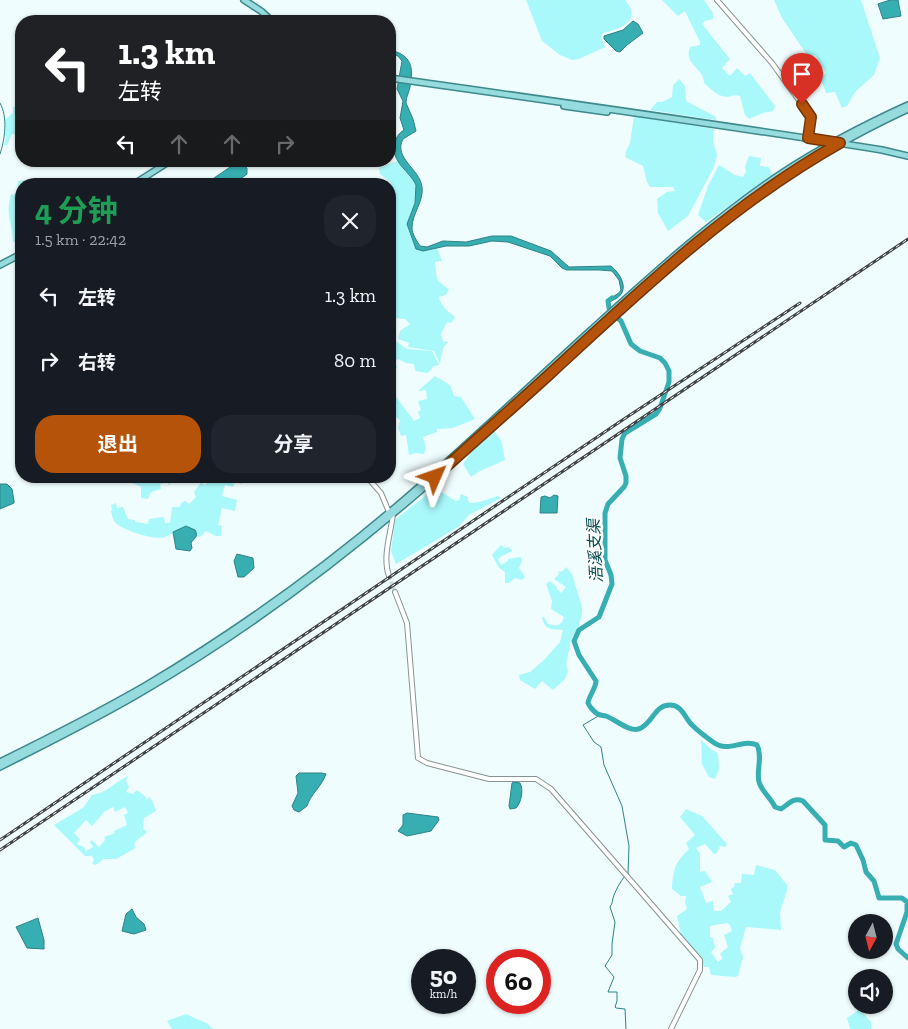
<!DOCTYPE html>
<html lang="zh">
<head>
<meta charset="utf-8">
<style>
  body { margin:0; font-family:"Zilla Slab","Noto Sans SC",serif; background:#20242c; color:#f1f3f6; height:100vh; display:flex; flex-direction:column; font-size:19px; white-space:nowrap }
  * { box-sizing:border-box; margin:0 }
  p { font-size:16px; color:#9ea1a6 }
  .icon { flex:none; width:28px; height:28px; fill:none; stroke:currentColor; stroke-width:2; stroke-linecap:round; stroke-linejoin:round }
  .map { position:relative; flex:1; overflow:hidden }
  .panel { position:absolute; left:15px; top:178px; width:381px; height:305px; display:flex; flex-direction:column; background:#171b24; border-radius:20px; box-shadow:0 1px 4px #0004 }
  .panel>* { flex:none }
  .hud { position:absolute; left:15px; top:15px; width:381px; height:152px; border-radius:20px; box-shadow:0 1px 4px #0004; background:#202124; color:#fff; overflow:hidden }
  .needle { width:32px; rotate:187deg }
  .fabs { position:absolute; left:848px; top:914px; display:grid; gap:10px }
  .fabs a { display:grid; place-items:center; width:45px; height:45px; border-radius:50%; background:#171b24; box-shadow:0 1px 4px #0004; font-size:25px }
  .speed { position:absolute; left:411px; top:949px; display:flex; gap:10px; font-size:25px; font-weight:700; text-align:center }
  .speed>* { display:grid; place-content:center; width:65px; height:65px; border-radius:50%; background:#171b24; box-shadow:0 1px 4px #0004; line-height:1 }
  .speed small { font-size:12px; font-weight:400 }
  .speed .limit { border:8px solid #d22; background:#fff; color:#111 }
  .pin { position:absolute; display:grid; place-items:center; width:42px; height:42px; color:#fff; margin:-51px -21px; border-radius:50% 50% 50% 0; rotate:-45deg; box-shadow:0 0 5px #0007 }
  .pin .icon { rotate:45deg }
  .me { position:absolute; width:55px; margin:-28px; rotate:47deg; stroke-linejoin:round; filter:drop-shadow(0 0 4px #0008) }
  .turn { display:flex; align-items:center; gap:18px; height:105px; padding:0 20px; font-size:22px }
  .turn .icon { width:65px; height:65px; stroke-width:2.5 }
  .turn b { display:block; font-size:35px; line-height:42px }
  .lanes { display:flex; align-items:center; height:48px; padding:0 20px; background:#0003; justify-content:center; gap:25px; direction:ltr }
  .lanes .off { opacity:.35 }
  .round { display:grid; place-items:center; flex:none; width:52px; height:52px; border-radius:20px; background:#20242c }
  .summary { display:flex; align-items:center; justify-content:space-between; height:85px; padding:0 20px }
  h1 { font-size:30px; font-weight:700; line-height:38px; color:#1e9e55 }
  .cta { display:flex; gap:10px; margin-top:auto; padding:10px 20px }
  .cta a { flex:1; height:58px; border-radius:20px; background:#b45309; color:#fff; font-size:20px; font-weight:700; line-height:58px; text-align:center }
  .cta a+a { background:#20242c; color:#f1f3f6 }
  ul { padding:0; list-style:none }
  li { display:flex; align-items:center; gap:15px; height:65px; padding:0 20px }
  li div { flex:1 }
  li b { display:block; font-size:19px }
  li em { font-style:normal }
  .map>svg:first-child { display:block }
  .green { fill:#a9f8fa; fill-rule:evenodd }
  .water { fill:#37aeb2; stroke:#2e8386 }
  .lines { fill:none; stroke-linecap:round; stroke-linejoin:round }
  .stream { stroke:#2e8386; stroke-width:1 }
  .river { stroke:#37aeb2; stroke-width:5 }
  .minor-tunnel { stroke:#d0dcdc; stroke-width:4; stroke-dasharray:4 2; stroke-linecap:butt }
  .minor-casing { stroke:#879393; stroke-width:6 }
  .major-casing { stroke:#3d898c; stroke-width:8 }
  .minor { stroke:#fff; stroke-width:4 }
  .major { stroke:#96dbdd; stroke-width:5 }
  .rail-casing { stroke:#3f4444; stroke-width:3 }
  .rail { stroke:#fff; stroke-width:1; stroke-dasharray:4; stroke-linecap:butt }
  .route-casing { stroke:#753606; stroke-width:12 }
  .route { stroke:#b45309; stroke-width:9 }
  .labels { text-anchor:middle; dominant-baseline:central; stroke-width:5; stroke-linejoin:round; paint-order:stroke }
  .water-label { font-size:16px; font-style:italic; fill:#054d50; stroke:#fff }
</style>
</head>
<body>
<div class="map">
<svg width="908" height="1029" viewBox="0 0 908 1029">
  <rect width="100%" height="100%" fill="#f0fdfe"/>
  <!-- green -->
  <path class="green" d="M526,0H625C643,21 620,29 603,33L601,37L605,47L579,59L572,60L560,55L542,41Z
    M662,0H704L713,13V19L705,21L702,24L730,59L722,68L730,76L737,68L745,76L750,73L775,106L773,111L763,113L749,119L745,115L740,96C734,94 732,96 727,97C718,97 710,88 704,83C704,68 683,65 690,47L700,45V42L685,11L678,16Z
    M774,0H861L880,58L874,75L855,92L847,106L842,108L835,92L826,93L820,77L826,73L815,55L809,58L782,18Z
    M679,79L685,86L686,101L716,117V120L650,110L657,102H662L672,97L673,85Z
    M13,107H15V123H21V135L12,134L7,145H4L6,136L5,120L13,113Z
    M634,116L714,129L713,142L717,155L714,167L688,216L668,231L658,213L657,199L667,192L675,191L673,187H650L647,182L643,166L625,157L626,151L630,143Z
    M749,156L761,158L760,166L769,167L772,175L706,222L698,215L708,186L719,165L735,175L743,177L746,172L745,167Z
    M397,161C403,168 411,175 415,183C417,186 416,191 416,194C413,225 396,222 423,251L437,248L442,261L435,262C437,277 434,280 449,289L446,295L439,297C441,307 448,311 455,317L451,323L447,322L441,334L443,341L448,342L443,348L440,364L434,351L408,347L409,343L398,339L400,331L410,324L405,319L395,318L394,311L390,309V185L391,183L380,174L379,168Z
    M38,179H49L64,184H21V246L20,247L13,241C12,221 5,216 11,194L17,195L18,181Z
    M390,337L407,349L432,351L439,365L434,366L428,373L415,371L414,364L406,363L398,359L395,361L397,368L390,369Z
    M435,376L450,385L454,396L461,397L475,419L453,428L437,429V432L423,437L426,448L424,454L416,453L409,455L406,435L401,436L398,428L400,420C387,411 390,404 390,389L414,421L420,418L418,412L421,410L418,401L427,399L426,390L418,391Z
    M494,431L501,440L505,460L480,471L471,477L463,464L478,442Z
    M130,476H140L154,482L156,476H176L169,485L167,482L160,484L161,489L151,492L148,499L141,498V487L129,481Z
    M210,476H220L221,479L227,476H245L242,484L235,482L233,487L225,485L222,496L237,500L235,511L222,508L218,525L222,526L221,536H216L206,531L200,537L197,536L196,531L186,526C178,529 172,535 165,537C156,541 121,530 115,522C113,520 112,515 111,511L112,509L111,505L116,503L117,508L123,507L128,519L135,520V522L148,524L149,519L164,517L165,523H170L172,507H180L181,503L185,501L189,504L196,497L194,492L201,482L205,485L209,481L208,479Z
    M435,488L456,501L459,500L461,494L468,497V501L470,503L479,502L498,496L501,498L469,515L458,527L396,564L391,551L395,520Z
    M501,545L505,548L509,547L512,551L502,556L498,559L501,565L508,561V559L521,557L522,561L519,568L525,577L522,580L515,578L509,583H505V572L499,568L492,555Z
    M566,567L572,574L582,607V613L579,626L571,639L566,665L568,671L565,679L553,690L542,681L535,689L520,680L519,675L530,672L544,660L560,642L563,630C553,629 544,631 542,617H544L548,624C557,626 561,627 564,617L551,609L552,601L546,584L550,581L557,587L556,588L561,593L566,587L554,579L559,574L558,572L563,571Z
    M701,740L712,750L718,753L719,769L715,779L709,777L702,764Z
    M128,776L126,781L129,787L126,792L133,794L137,790L145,796L147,800L149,797L152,800L156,811L144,818L143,829L147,832C143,837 136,838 134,845L136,847L134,849L116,859H104L95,865L92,863L94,860L92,856H85L54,825L83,808L92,795C107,793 115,782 128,776ZM113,807L115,812L125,807L128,813L124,815L127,825L114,831L115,833L104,837L105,840L99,847L92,840L90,842L93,847L86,851L84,847L77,844L80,839L74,833L86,820L92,826L104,812Z
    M686,809L702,816L727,844L725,847L720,846L717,853L714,854L705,844L696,848L700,854V872L705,871L712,882L700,887L706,903L713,901L714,911H721L731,902L728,896L733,894L731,889L734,887L735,883H741L742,874L754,875L756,865L775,870L787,885V890L780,912L781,930L746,927L740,948L743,957L738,976L735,977L711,975L709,967H704L691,947L681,935L677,916L687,909L685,902L686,896H681L672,889C673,870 675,862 689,849L686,843L695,835L680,817ZM727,923L730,925L732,931L724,935L728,947L720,954L723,958L718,962L711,952L715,948L713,938L710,937V926Z
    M860,1009L871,1022V1029H850L847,1018Z
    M186,1014L208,1024L213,1029H172L167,1021Z"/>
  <!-- water -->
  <path class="water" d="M890,0H898L901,16L883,19L878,4Z
    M633,21L638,24L643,33L627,45L620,52L616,51L604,39V36L623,30Z
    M390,50C411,55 414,66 410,87C409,92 406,97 406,103L413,119L416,131L403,139C393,158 420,169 422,187C424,202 412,213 412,228C412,234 417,241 420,246L427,247L443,241L466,242L492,236H511L551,251L569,267L611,266C626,279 630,297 607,302C610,296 618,296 621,290L619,280L612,271L600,270H567L562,268L550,256L508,242L492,241L469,246H446L423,251L416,249L407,224L415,203L416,185C409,170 390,162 395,143C396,137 399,133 404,130L400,118L403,101L397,89L402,61L398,56L390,53Z
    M239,161L247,168V174L234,184H216L214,181V178Z
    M0,484H7L12,489L14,501V503L0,509Z
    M554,495L558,496L557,513H540L541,497L545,496L550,498Z
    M186,526L195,530C199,537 194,538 191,543L192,548L190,551L176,549L173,532Z
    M237,554L253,558L254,568L244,577H238L234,561Z
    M299,773H322L326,774C322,786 310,795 307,806L299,812L294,810L292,806L298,793L296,776Z
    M514,782L520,783C524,790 521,803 516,808L510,809L509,806L512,783Z
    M407,813L438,817L439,820L431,831L407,836L398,831L403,825V815Z
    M132,909L136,917L144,924L146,930L134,934L122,931L126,914Z
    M38,918L44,940V949L27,948L16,927Z"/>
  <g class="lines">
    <!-- stream -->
    <path class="stream" d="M0,103C8,117 5,139 0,154
      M600,715L583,725L594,742L601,747L604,765L622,806L629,846L628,874
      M625,876C620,882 617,888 614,895C612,900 613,903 610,907L615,922L612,944V955L605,966L614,977L608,992H617V1001L615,1007L616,1008L625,1009L626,1029"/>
    <!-- river -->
    <path class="river" d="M612,298L608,301L609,308L613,314L621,321L631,344L640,351L660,358L665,363L669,371V382L660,408L656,414L625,433L622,439L620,458L626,476V483L624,487L608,504L605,513V560L611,575L612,584L599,617L579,630L574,641L579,655L596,681C596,688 588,698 588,703C589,706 595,713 598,714C602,716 602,715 606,716C615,719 631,734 641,728C653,722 655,705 670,705C682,705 685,718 692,725C698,731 706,737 713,742C729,754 742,738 757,745C763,757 756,770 759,782C762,792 771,798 775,807L781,809C789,804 793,797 803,801L825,825V840L838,841L844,847L851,843L856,845L863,860L866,872L874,881L879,898H902L907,902V912L896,944L898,949L908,958"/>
    <!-- minor-tunnel -->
    <path class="minor-tunnel" d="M389,576L395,592"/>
    <defs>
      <path id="minor" d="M717,0L772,63L811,117L808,138
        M366,476L381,493L389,512
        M389,576C382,557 391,533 393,514
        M395,592L407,623L418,758L427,763L489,779H536L551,789L700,960V970L671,1029"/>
      <path id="major" d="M244,0L261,11L272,21
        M390,78C554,101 718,124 882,150L908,156
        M564,106L607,112
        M134,184L170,161
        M0,265L21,254
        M0,762C49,738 98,713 145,686C242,628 335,561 420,486C478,435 534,382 591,330C652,275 711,221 779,175C820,148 864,125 908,105
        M0,767C49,742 98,718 145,690C243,633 334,565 420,491C490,431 557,366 625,305C654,279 681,253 711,230C772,182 837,142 908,109"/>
    </defs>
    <!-- minor casing -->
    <use href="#minor" class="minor-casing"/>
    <!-- major casing -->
    <use href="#major" class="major-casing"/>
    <!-- minor -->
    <use href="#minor" class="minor"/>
    <!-- major -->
    <use href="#major" class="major"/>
    <defs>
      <path id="rail" d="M0,840L624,419L800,303
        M0,850L908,239"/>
    </defs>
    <!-- rail casing -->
    <use href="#rail" class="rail-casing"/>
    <!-- rail -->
    <use href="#rail" class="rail"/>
  </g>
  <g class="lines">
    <defs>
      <path id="route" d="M435,477C474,441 514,407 553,371C644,287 732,204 840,143L808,138L811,117L802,104"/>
    </defs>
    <!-- route casing -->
    <use href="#route" class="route-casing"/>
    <!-- route -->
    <use href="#route" class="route"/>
  </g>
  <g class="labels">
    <!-- water labels -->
    <g class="water-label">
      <text transform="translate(595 551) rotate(-93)">浯溪支渠</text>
    </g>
  </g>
</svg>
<div class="fabs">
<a><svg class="needle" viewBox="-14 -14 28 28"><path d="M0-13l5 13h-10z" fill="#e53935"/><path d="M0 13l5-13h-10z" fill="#9ea1a6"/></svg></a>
<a><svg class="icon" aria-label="sound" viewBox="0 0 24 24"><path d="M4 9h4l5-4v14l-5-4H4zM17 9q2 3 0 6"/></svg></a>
</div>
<div class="speed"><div>50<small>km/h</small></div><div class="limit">60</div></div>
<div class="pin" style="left:802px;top:104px;background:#d93025"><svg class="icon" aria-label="arrive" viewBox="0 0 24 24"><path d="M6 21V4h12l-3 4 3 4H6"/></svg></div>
<svg class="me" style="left:435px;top:477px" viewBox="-20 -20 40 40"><path d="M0-17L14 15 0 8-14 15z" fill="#b45309" stroke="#fff" stroke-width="4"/></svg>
<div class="hud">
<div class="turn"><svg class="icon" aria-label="left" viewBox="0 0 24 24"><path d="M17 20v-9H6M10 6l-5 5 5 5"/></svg><div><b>1.3 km</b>左转</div></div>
<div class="lanes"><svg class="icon" aria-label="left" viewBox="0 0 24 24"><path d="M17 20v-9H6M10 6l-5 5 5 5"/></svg><svg class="icon off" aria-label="ahead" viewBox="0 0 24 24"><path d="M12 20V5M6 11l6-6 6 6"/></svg><svg class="icon off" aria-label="ahead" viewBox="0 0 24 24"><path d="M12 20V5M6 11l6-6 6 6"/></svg><svg class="icon off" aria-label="right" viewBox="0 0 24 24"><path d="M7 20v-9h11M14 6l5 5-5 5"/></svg></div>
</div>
<section class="panel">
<div class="summary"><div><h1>4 分钟</h1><p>1.5 km · 22:42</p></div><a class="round"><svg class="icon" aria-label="close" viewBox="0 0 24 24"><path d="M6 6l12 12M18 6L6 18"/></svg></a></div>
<ul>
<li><svg class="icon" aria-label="left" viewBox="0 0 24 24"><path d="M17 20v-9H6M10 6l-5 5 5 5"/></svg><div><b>左转</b></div><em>1.3 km</em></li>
<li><svg class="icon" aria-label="right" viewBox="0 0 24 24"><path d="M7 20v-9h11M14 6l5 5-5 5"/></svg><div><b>右转</b></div><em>80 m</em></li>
</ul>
<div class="cta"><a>退出</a><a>分享</a></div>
</section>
</div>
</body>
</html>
